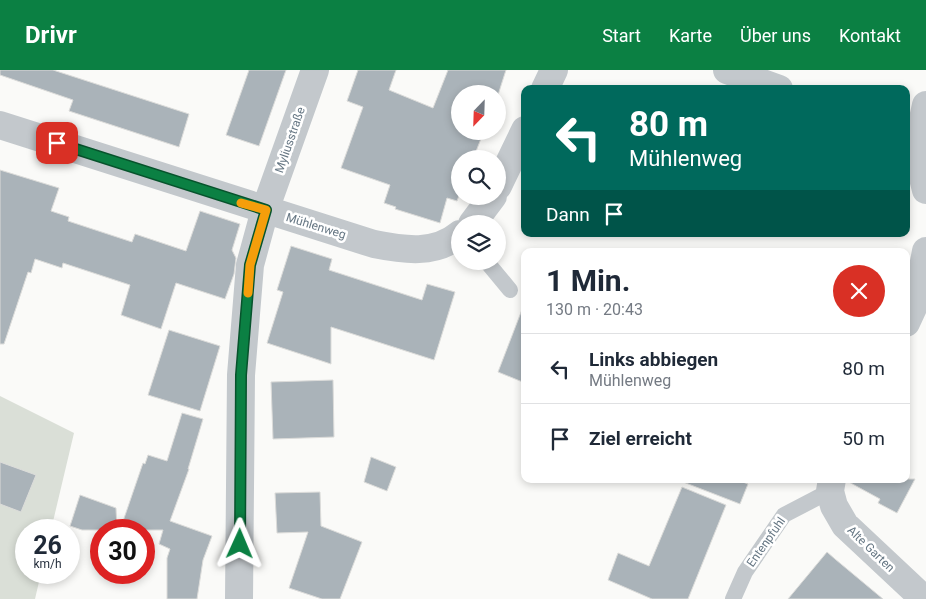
<!DOCTYPE html>
<html lang="de">
<head>
<meta charset="utf-8">
<style>
  body { margin:0; font-family:Roboto,sans-serif; background:#f2f2f3; color:#1f2937; height:100vh; display:flex; flex-direction:column; font-size:19px; white-space:nowrap }
  * { box-sizing:border-box; margin:0 }
  p { font-size:16px; color:#747a83 }
  .icon { flex:none; width:28px; height:28px; fill:none; stroke:currentColor; stroke-width:2; stroke-linecap:round; stroke-linejoin:round }
  .map { position:relative; flex:1; overflow:hidden }
  .panel { position:absolute; left:521px; top:178px; width:389px; height:235px; display:flex; flex-direction:column; background:#fff; border-radius:10px; box-shadow:0 2px 8px #0003 }
  .panel>* { flex:none }
  .guide { position:absolute; left:521px; top:15px; width:389px; height:152px; border-radius:10px; box-shadow:0 2px 8px #0003; background:#00695c; color:#fff; overflow:hidden }
  .needle { width:32px; rotate:203deg }
  .fabs { position:absolute; left:451px; top:15px; display:grid; gap:10px }
  .fabs a { display:grid; place-items:center; width:55px; height:55px; border-radius:50%; background:#fff; box-shadow:0 2px 8px #0003; font-size:25px }
  .speed { position:absolute; left:15px; top:449px; display:flex; gap:10px; font-size:25px; font-weight:700; text-align:center }
  .speed>* { display:grid; place-content:center; width:65px; height:65px; border-radius:50%; background:#fff; box-shadow:0 2px 8px #0003; line-height:1 }
  .speed small { font-size:12px; font-weight:400 }
  .speed .limit { border:8px solid #d22; background:#fff; color:#111 }
  .pin { position:absolute; display:grid; place-items:center; width:42px; height:42px; color:#fff; margin:-21px; border-radius:10px; box-shadow:0 2px 8px #0006 }
  .me { position:absolute; width:55px; margin:-28px; rotate:1deg; stroke-linejoin:round; filter:drop-shadow(0 0 4px #0008) }
  .turn { display:flex; align-items:center; gap:18px; height:105px; padding:0 25px; font-size:22px }
  .turn .icon { width:65px; height:65px; stroke-width:2.5 }
  .turn b { display:block; font-size:35px; line-height:42px }
  .then { display:flex; align-items:center; height:48px; padding:0 25px; background:#0003; gap:10px; font-size:19px }
  .round { display:grid; place-items:center; flex:none; width:52px; height:52px; border-radius:26px; background:#f2f2f3 }
  .overview { display:flex; align-items:center; justify-content:space-between; height:85px; padding:0 25px }
  h1 { font-size:30px; font-weight:700; line-height:38px }
  ul { padding:0; list-style:none }
  li { display:flex; align-items:center; gap:15px; height:70px; padding:0 25px; border-top:1px solid #e0e1e3 }
  li div { flex:1 }
  li b { display:block; font-size:19px }
  li em { font-style:normal }
  header { display:flex; align-items:center; gap:30px; box-sizing:border-box; height:70px; padding:0 25px; background:#0b8043; color:#fff }
  header strong { font-size:24px }
  nav { display:flex; gap:28px; margin-inline-start:auto; font-size:18px }
  .map>svg:first-child { display:block }
  .green { fill:#dadfd7 }
  .building { fill:#aab3b9; stroke:#dcdcda }
  .lines { fill:none; stroke-linecap:round; stroke-linejoin:round }
  .lane { stroke:#c3c8cc; stroke-width:16 }
  .street { stroke:#c3c8cc; stroke-width:28 }
  .route-casing { stroke:#07532c; stroke-width:12 }
  .route { stroke:#0b8043; stroke-width:9 }
  .slow { stroke:#f59e0b; stroke-width:9 }
  .labels { text-anchor:middle; dominant-baseline:central; stroke-width:5; stroke-linejoin:round; paint-order:stroke }
  .street-label { font-size:12px; fill:#657683; stroke:#fff }
</style>
</head>
<body>
<header>
<strong>Drivr</strong>
<nav><a>Start</a><a>Karte</a><a>Über uns</a><a>Kontakt</a></nav>
</header>
<div class="map">
<svg width="926" height="529" viewBox="0 0 926 529">
  <rect width="100%" height="100%" fill="#fafaf8"/>
  <!-- green -->
  <path class="green" d="M0,326L74,363L51,460H26V502L41,503L35,529H0Z"/>
  <!-- building -->
  <path class="building" d="M0,0H53L189,44L179,77L69,41L73,30L0,5Z
    M249,0H286L259,76L226,65Z
    M358,0H396L389,20L433,38L448,0H506L498,25L460,24V61H484L473,89H460V123L457,131L447,128L440,153L395,139L396,137L384,133L390,115L341,98L363,37L347,31Z
    M0,100L59,118L51,141L69,147L68,151L132,172L135,164L186,181L200,141L240,154L232,180L236,188L234,204L225,229L176,213L161,259L121,245L130,215L63,193L62,198L35,189L31,203L28,202L4,274H0Z
    M291,176L332,189L329,200L422,230L427,214L455,222L434,290L331,257V294L267,273L283,222L277,220Z
    M523,237H525V313L498,302Z
    M169,260L220,276L200,341L148,325Z
    M333,310L334,367L273,369L271,312Z
    M182,343L203,349L188,399H189L170,451L212,466L203,490L197,529H167V488L170,479L159,474L163,460H120L143,393L145,394L148,385L167,391Z
    M371,387L396,397L387,421L364,412Z
    M0,392L36,405L21,442L0,434Z
    M678,409H735L748,414L740,434L678,410Z
    M847,409H915L897,443L878,433L880,429L847,411Z
    M682,417L726,435L688,529H652L608,510L618,483L649,496Z
    M320,422L321,456L362,472L340,529H322L289,518L308,462L277,463L275,423Z
    M80,425L116,438L117,460H82L70,456Z
    M827,482L835,489L883,529H788Z"/>
  <g class="lines">
    <!-- lane -->
    <path class="lane" d="M486,191L510,220
      M733,529L745,502L784,445L830,421"/>
    <!-- street -->
    <path class="street" d="M727,0L779,19
      M545,19L554,0
      M926,35L923,49L919,92H926
      M0,55L374,174C404,180 435,185 460,164
      M906,85L919,92L926,120
      M498,116L525,60
      M472,154L493,126
      M906,253L917,229L926,181
      M832,409L830,421L834,436L845,455L924,529
      M239,529L241,305L250,195L265,140L315,0"/>
  </g>
  <g class="lines">
    <defs>
      <path id="route" d="M57,73L266,140L250,195L241,305L240,474"/>
    </defs>
    <!-- route casing -->
    <use href="#route" class="route-casing"/>
    <!-- route -->
    <use href="#route" class="route"/>
    <!-- slow -->
    <path class="slow" d="M241,133L266,140L250,195L248,223"/>
  </g>
  <g class="labels">
    <!-- street labels -->
    <g class="street-label">
      <text transform="translate(290 70) rotate(-71)">Myliusstraße</text>
      <text transform="translate(316 156) rotate(17)">Mühlenweg</text>
      <text transform="translate(766 472) rotate(-55)">Entenpfuhl</text>
      <text transform="translate(871 479) rotate(44)">Alte Garten</text>
    </g>
  </g>
</svg>
<div class="fabs">
<a><svg class="needle" viewBox="-14 -14 28 28"><path d="M0-13l5 13h-10z" fill="#e53935"/><path d="M0 13l5-13h-10z" fill="#747a83"/></svg></a>
<a><svg class="icon" aria-label="search" viewBox="0 0 24 24"><circle cx="10" cy="10" r="6"/><path d="M15 15l6 6"/></svg></a>
<a><svg class="icon" aria-label="layers" viewBox="0 0 24 24"><path d="M12 4l9 5-9 5-9-5zM3 14l9 5 9-5"/></svg></a>
</div>
<div class="speed"><div>26<small>km/h</small></div><div class="limit">30</div></div>
<div class="pin" style="left:57px;top:73px;background:#d93025"><svg class="icon" aria-label="arrive" viewBox="0 0 24 24"><path d="M6 21V4h12l-3 4 3 4H6"/></svg></div>
<svg class="me" style="left:240px;top:474px" viewBox="-20 -20 40 40"><path d="M0-17L14 15 0 8-14 15z" fill="#0b8043" stroke="#fff" stroke-width="4"/></svg>
<div class="guide">
<div class="turn"><svg class="icon" aria-label="left" viewBox="0 0 24 24"><path d="M17 20v-9H6M10 6l-5 5 5 5"/></svg><div><b>80 m</b>Mühlenweg</div></div>
<div class="then">Dann<svg class="icon" aria-label="arrive" viewBox="0 0 24 24"><path d="M6 21V4h12l-3 4 3 4H6"/></svg></div>
</div>
<section class="panel">
<div class="overview"><div><h1>1 Min.</h1><p>130 m · 20:43</p></div><a class="round" style="background:#d93025;color:#fff"><svg class="icon" aria-label="close" viewBox="0 0 24 24"><path d="M6 6l12 12M18 6L6 18"/></svg></a></div>
<ul>
<li><svg class="icon" aria-label="left" viewBox="0 0 24 24"><path d="M17 20v-9H6M10 6l-5 5 5 5"/></svg><div><b>Links abbiegen</b><p>Mühlenweg</p></div><em>80 m</em></li>
<li><svg class="icon" aria-label="arrive" viewBox="0 0 24 24"><path d="M6 21V4h12l-3 4 3 4H6"/></svg><div><b>Ziel erreicht</b></div><em>50 m</em></li>
</ul>
</section>
</div>
</body>
</html>
